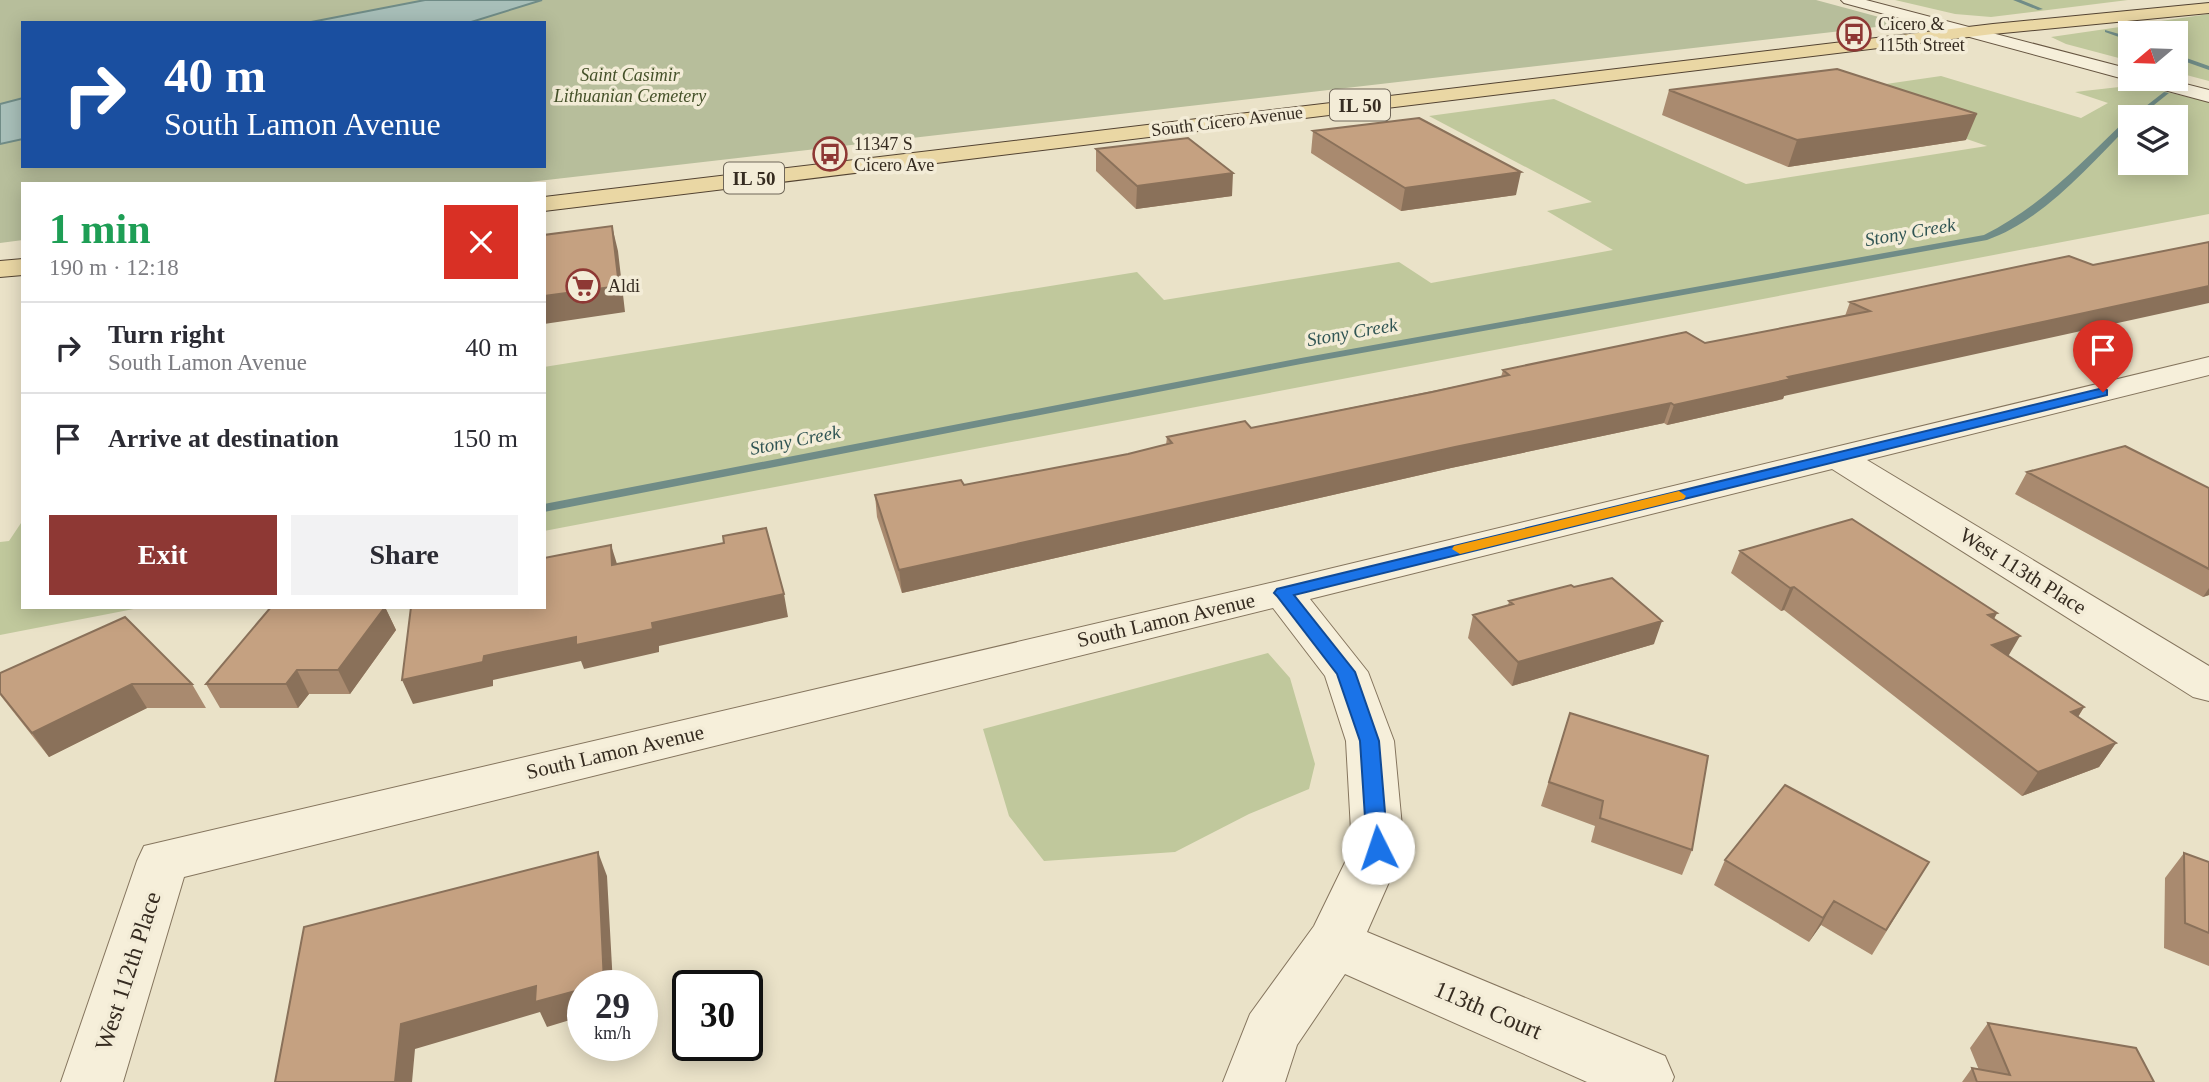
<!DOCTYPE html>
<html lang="en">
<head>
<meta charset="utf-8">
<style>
  body { margin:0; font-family:Georgia,serif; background:#f2f2f3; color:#2b2b33; height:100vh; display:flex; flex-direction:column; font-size:26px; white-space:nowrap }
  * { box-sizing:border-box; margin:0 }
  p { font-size:23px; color:#7c7c81 }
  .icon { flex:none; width:38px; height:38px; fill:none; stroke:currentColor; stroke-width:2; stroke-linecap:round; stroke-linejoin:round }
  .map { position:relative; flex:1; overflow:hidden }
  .sheet { position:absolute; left:21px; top:182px; width:525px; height:427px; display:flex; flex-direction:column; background:#fff; border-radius:0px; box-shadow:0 4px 18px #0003 }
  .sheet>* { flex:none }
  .hud { position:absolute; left:21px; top:21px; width:525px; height:147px; border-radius:0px; box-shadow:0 4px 18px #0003; background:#1a4fa0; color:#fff; overflow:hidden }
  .needle { width:46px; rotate:251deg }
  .controls { position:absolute; left:2118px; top:21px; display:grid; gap:14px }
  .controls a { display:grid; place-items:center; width:70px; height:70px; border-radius:0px; background:#fff; box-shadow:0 4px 18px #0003; font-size:35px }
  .speed { position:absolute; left:567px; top:970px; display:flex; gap:14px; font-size:35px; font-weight:700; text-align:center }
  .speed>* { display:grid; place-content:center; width:91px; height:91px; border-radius:50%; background:#fff; box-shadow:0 4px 18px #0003; line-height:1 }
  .speed small { font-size:18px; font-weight:400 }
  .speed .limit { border:4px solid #111; border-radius:10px; background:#fff; color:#111 }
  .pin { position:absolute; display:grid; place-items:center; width:60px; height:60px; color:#fff; margin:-72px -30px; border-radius:50% 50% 50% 0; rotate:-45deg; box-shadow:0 0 7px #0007 }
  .pin .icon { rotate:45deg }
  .me { position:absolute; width:77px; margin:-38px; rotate:356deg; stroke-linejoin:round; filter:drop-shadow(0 0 5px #0008) }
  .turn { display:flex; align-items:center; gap:24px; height:147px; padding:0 28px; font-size:32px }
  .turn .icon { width:91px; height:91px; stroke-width:2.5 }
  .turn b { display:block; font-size:49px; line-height:60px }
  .round { display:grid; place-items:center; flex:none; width:74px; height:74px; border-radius:0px; background:#f2f2f3 }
  .head { display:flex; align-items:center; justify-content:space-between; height:119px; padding:0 28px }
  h1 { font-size:42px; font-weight:800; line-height:52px; color:#1e9e55 }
  .button { display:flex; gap:14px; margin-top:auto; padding:14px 28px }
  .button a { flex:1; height:80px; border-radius:0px; background:#8e3834; color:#fff; font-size:28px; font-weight:800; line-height:80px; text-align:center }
  .button a+a { background:#f2f2f3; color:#2b2b33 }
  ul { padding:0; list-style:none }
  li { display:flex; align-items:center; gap:21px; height:91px; padding:0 28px; border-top:2px solid #e1e1e2 }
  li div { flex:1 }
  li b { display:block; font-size:26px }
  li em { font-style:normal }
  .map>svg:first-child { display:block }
  .green { fill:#c0c89c; fill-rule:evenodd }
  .cemetery { fill:#b7be9b; fill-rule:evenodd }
  .water { fill:#a8bfb9; stroke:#708c87; stroke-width:2 }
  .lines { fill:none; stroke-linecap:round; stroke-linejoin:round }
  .stream { fill:#708c87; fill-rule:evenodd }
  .street-casing { stroke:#85755e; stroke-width:2 }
  .secondary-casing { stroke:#675642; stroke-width:2 }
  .primary-casing { stroke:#534332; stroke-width:2 }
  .street { fill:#f6efda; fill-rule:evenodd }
  .secondary { fill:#f6efda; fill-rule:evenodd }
  .primary { fill:#ead7a4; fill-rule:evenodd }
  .wall { fill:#a98a6f }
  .shaded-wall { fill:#8a715a }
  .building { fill:#c5a181; stroke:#8a715a; stroke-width:2 }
  .route { fill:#1a73e8; stroke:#114b97; stroke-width:2 }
  .slow { fill:#f59e0b }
  .labels { text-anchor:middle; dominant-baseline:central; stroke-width:7; stroke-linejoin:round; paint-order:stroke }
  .far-poi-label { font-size:18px; fill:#362c21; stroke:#f3ecd7; text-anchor:start }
  .far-park-label { font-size:18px; font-style:italic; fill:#455129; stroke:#f3ecd7 }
  .far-street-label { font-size:18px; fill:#362c21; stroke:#f3ecd7 }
  .shield { fill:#f3ecd7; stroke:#6f6658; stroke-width:2 }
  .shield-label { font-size:19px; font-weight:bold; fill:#362c21 }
  .far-water-label { font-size:19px; font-style:italic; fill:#315554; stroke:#f3ecd7 }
  .street-label { font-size:21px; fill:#362c21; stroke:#f3ecd7 }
  .near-street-label { font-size:24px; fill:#362c21; stroke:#f3ecd7 }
</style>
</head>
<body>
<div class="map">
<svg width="2209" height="1082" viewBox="0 0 2209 1082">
  <rect width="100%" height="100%" fill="#eae2c8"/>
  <!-- green -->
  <path class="green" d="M1895,0H2128L1991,17L1955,14Z
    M2209,14V81L2175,72V33H2130V61L2066,44L2051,37Z
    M1941,76L2081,118L2108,103L2075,92L2137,85L2209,102V214L544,531V367L1137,272L1164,300L1399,262L1431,283L1613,250L1547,211L1592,202L1429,116L1554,99L1746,184L1987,146L1831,92ZM2130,117H2175V163H2130Z
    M23,520V607H144L0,635V542L9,541Z
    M1268,653L1290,678L1315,764L1309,789L1249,814L1175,852L1044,861L1009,816L983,729Z"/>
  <!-- cemetery -->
  <path class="cemetery" d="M0,0H1816L1890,20L1885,26L512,184H23V240L0,243ZM23,23H544V166H23Z"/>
  <!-- water -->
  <path class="water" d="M425,0H542L468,23H306Z
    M23,98V139L0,144V104Z"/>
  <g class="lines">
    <!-- stream -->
    <path class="stream" d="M2013,0H2021L2043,9L2038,10Z
      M2105,30L2130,37V41L2105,32Z
      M2175,54L2209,66V70L2175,58Z
      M2164,92L2169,93L2139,117H2132Z
      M2127,119H2130V125C2088,166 2044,220 1987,240L1301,364L544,512V504L1301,358L1984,235C2041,207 2082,162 2127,119Z"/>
    <defs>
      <path id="street" d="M2209,357V375L1867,460L2209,666V701L2193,697L1832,469L1310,599L1368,672L1394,741L1404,848L1367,932L1665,1056L1674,1077L1672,1082H1587L1345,974L1297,1045L1285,1082H1223L1250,1014L1314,926L1352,848L1346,741L1325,676L1273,608L184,877L123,1082H61L137,861L144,846L1283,580Z"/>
      <path id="secondary" d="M1841,0H1866L2130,69V79H2166L2209,90V102L2138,83L2136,79H2124L1844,3Z"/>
      <path id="primary" d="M2209,3V13L1993,34L544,211V197L1993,24Z
        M23,259V275L0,277V261Z"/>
    </defs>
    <!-- street casing -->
    <use href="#street" class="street-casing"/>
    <!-- secondary casing -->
    <use href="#secondary" class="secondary-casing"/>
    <!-- primary casing -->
    <use href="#primary" class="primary-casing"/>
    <!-- street -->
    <use href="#street" class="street"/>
    <!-- secondary -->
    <use href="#secondary" class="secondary"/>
    <!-- primary -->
    <use href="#primary" class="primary"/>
  </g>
  <!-- wall -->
  <path class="wall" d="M1669,90L1966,140L1788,167L1662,115Z
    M1313,131L1516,195L1401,211L1311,153Z
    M1096,149L1232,196L1136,209L1096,171Z
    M2069,256L1784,396L1783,399L1667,425L1664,423L1451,468L902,593L877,517L875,495L964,485L1128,454L1166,445L1167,437L1251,428L1501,377L1503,370L1705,343L1845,316L1850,302Z
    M2027,472L2209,488V595L2203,597L2015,494Z
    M1740,551L1997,613L1994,619L2009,656L2084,707L2078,717L2116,743L2099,767L2022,796L1784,610L1781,611L1731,573Z
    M1509,601L1654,644L1512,686L1468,638L1473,615L1508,606Z
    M385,607L396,630L350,694H309L298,708H220L206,684Z
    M0,673L192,684L206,708H147L49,757L0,695Z
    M1570,713L1692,850L1682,875L1591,842L1595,826L1541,806Z
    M2184,853L2209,862V966L2164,948L2165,878Z
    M1725,860L1929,862L1872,955L1821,925L1809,942L1714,885Z
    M1988,1023L2154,1082H1962L1972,1068L1979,1070L1970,1048Z"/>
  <!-- shaded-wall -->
  <path class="shaded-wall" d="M1977,114L1966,140L1788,167L1797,140Z
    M1521,172L1516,195L1401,211L1405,188Z
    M1233,173L1232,196L1136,209L1137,186Z
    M612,226L618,251L625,312L544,324V296Z
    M2209,286V303L1784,396L1783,399L1667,425L1674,405L1788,377Z
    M1671,403L1664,423L1451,468L902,593L899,570L1455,447Z
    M611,545L618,567L612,565Z
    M1794,587L1784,610L1781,611L1790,588Z
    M2209,588V595L2203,597Z
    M784,594L788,617L659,646V652L584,669L581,661L493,680V686L413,704L402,680L484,656L576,637L652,623Z
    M385,607L396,630L350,694L338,670Z
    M1997,613L1984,636L1988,615Z
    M1662,621L1654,644L1512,686L1518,662Z
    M2020,636L2006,660L1992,645Z
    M297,670L309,694L298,708L286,684Z
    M132,684L147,708L49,757L32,733Z
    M2084,707L2069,731L2071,712Z
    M2116,743L2099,767L2022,796L2038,772Z
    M598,852L607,876L613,985H595Z
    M1834,901L1821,925L1809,942L1823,918Z
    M536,986L583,989V1016L547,1027L540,1012L415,1049L412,1082H395L401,1024Z"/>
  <!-- building -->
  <path class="building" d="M1837,69L1977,114L1797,140L1669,90Z
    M1419,118L1521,172L1405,188L1313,131Z
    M1188,138L1233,173L1137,186L1096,149Z
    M612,226L619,286L544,296V235Z
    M2209,242V286L1788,377L1791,379L1674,405L1671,403L1455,447L899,570L875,495L961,480L964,485L1128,454L1172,443L1167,437L1245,421L1251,428L1432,392L1509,375L1503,370L1686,332L1705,343L1870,311L1850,302L2069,256L2093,265Z
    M2125,446L2209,488V569L2027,472Z
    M1852,519L1997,613L1988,615L2020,636L1992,645L2084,707L2071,712L2116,743L2038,772L1794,587L1790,588L1740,551Z
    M766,528L784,594L652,623L653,629L576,645V637L484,656L483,662L402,680L411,607H544V558L611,545L612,565L724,543L723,536Z
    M1612,578L1662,621L1518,662L1473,615L1513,604L1509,601L1571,585L1574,587Z
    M271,607H385L338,670H297L286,684H206Z
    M125,617L192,684H132L32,733L0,693V673Z
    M1570,713L1708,756L1692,850L1600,818L1603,801L1549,782Z
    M1785,785L1929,862L1886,930L1834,901L1823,918L1725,860Z
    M598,852L604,983L595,985H583V989L535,1002L536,986L401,1024L395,1082H275L304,927Z
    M2184,853L2209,862V933L2185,923Z
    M1988,1023L2136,1048L2154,1082H1977L1972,1068L2010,1075Z"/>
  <!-- route -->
  <path class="route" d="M2103,388L2107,390V395L1294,595L1355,672L1379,741L1388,848L1385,854L1378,856L1370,854L1367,848L1360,741L1337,674L1277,596L1274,593L1277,589Z"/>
  <!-- slow -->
  <path class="slow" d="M1679,491L1686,496L1684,499L1460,554L1452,549L1454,546Z"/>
  <!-- icons -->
  <defs>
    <symbol id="bus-ring" viewBox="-11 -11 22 22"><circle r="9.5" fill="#f3ecd7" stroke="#8e3834" stroke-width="1.5"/><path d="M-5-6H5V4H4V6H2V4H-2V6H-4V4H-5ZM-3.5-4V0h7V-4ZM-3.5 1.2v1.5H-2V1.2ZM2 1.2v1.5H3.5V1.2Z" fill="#8e3834"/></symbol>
    <symbol id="supermarket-ring" viewBox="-11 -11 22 22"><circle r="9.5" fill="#f3ecd7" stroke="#8e3834" stroke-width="1.5"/><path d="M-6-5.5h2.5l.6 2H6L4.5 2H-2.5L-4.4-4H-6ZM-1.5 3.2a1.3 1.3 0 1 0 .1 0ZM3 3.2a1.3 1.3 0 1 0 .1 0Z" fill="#8e3834"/></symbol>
  </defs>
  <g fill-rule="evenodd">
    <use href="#bus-ring" x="1835" y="15" width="38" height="38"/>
    <use href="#bus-ring" x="811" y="135" width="38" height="38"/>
    <use href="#supermarket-ring" x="564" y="267" width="38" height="38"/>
  </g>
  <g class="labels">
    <!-- far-poi labels -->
    <g class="far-poi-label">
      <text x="1878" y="24">Cicero &amp;<tspan x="1878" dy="21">115th Street</tspan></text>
      <text x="854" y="144">11347 S<tspan x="854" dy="21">Cicero Ave</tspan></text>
      <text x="608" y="286">Aldi</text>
    </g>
    <!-- far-park labels -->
    <g class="far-park-label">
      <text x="630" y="75">Saint Casimir<tspan x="630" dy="21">Lithuanian Cemetery</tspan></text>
    </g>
    <!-- far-street labels -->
    <g class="far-street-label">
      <text transform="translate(1227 121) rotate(-7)">South Cicero Avenue</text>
    </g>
    <!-- shield labels -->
    <g class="shield">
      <rect x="1330" y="89.5" width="60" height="31" rx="5"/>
      <rect x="724" y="162.5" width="60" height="31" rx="5"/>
    </g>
    <g class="shield-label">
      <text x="1360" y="105">IL 50</text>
      <text x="754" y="178">IL 50</text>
    </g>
    <!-- far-water labels -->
    <g class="far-water-label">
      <text transform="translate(1910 232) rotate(-10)">Stony Creek</text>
      <text transform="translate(1352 332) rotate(-10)">Stony Creek</text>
      <text transform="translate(795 440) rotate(-11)">Stony Creek</text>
    </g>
    <!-- street labels -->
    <g class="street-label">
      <text transform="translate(2023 571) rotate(32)">West 113th Place</text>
      <text transform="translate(1166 620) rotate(-13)">South Lamon Avenue</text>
      <text transform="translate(615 752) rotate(-13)">South Lamon Avenue</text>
    </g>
    <!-- near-street labels -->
    <g class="near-street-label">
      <text transform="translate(128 971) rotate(-72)">West 112th Place</text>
      <text transform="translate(1488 1010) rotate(23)">113th Court</text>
    </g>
  </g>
</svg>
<div class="controls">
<a><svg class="needle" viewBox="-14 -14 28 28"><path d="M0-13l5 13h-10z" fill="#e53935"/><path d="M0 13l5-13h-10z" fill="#7c7c81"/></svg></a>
<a><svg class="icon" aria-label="layers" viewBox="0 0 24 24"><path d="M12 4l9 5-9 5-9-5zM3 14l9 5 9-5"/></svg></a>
</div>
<div class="speed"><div>29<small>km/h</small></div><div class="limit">30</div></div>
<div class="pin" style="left:2103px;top:392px;background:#d93025"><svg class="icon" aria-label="arrive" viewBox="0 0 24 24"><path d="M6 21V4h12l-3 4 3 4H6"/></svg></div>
<svg class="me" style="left:1378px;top:848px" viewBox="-20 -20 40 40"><circle r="19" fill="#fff"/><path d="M0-13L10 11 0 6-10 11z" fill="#1a73e8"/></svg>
<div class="hud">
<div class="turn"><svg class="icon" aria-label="right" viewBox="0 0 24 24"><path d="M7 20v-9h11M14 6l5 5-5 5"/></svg><div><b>40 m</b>South Lamon Avenue</div></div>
</div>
<section class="sheet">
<div class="head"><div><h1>1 min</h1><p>190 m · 12:18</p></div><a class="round" style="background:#d93025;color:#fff"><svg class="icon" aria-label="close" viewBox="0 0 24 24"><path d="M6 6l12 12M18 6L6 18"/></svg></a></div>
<ul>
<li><svg class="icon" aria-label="right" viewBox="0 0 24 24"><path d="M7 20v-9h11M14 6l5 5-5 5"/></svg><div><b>Turn right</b><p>South Lamon Avenue</p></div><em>40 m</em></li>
<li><svg class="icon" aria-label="arrive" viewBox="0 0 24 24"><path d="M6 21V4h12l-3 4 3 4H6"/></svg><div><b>Arrive at destination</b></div><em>150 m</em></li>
</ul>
<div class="button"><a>Exit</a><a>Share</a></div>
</section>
</div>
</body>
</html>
